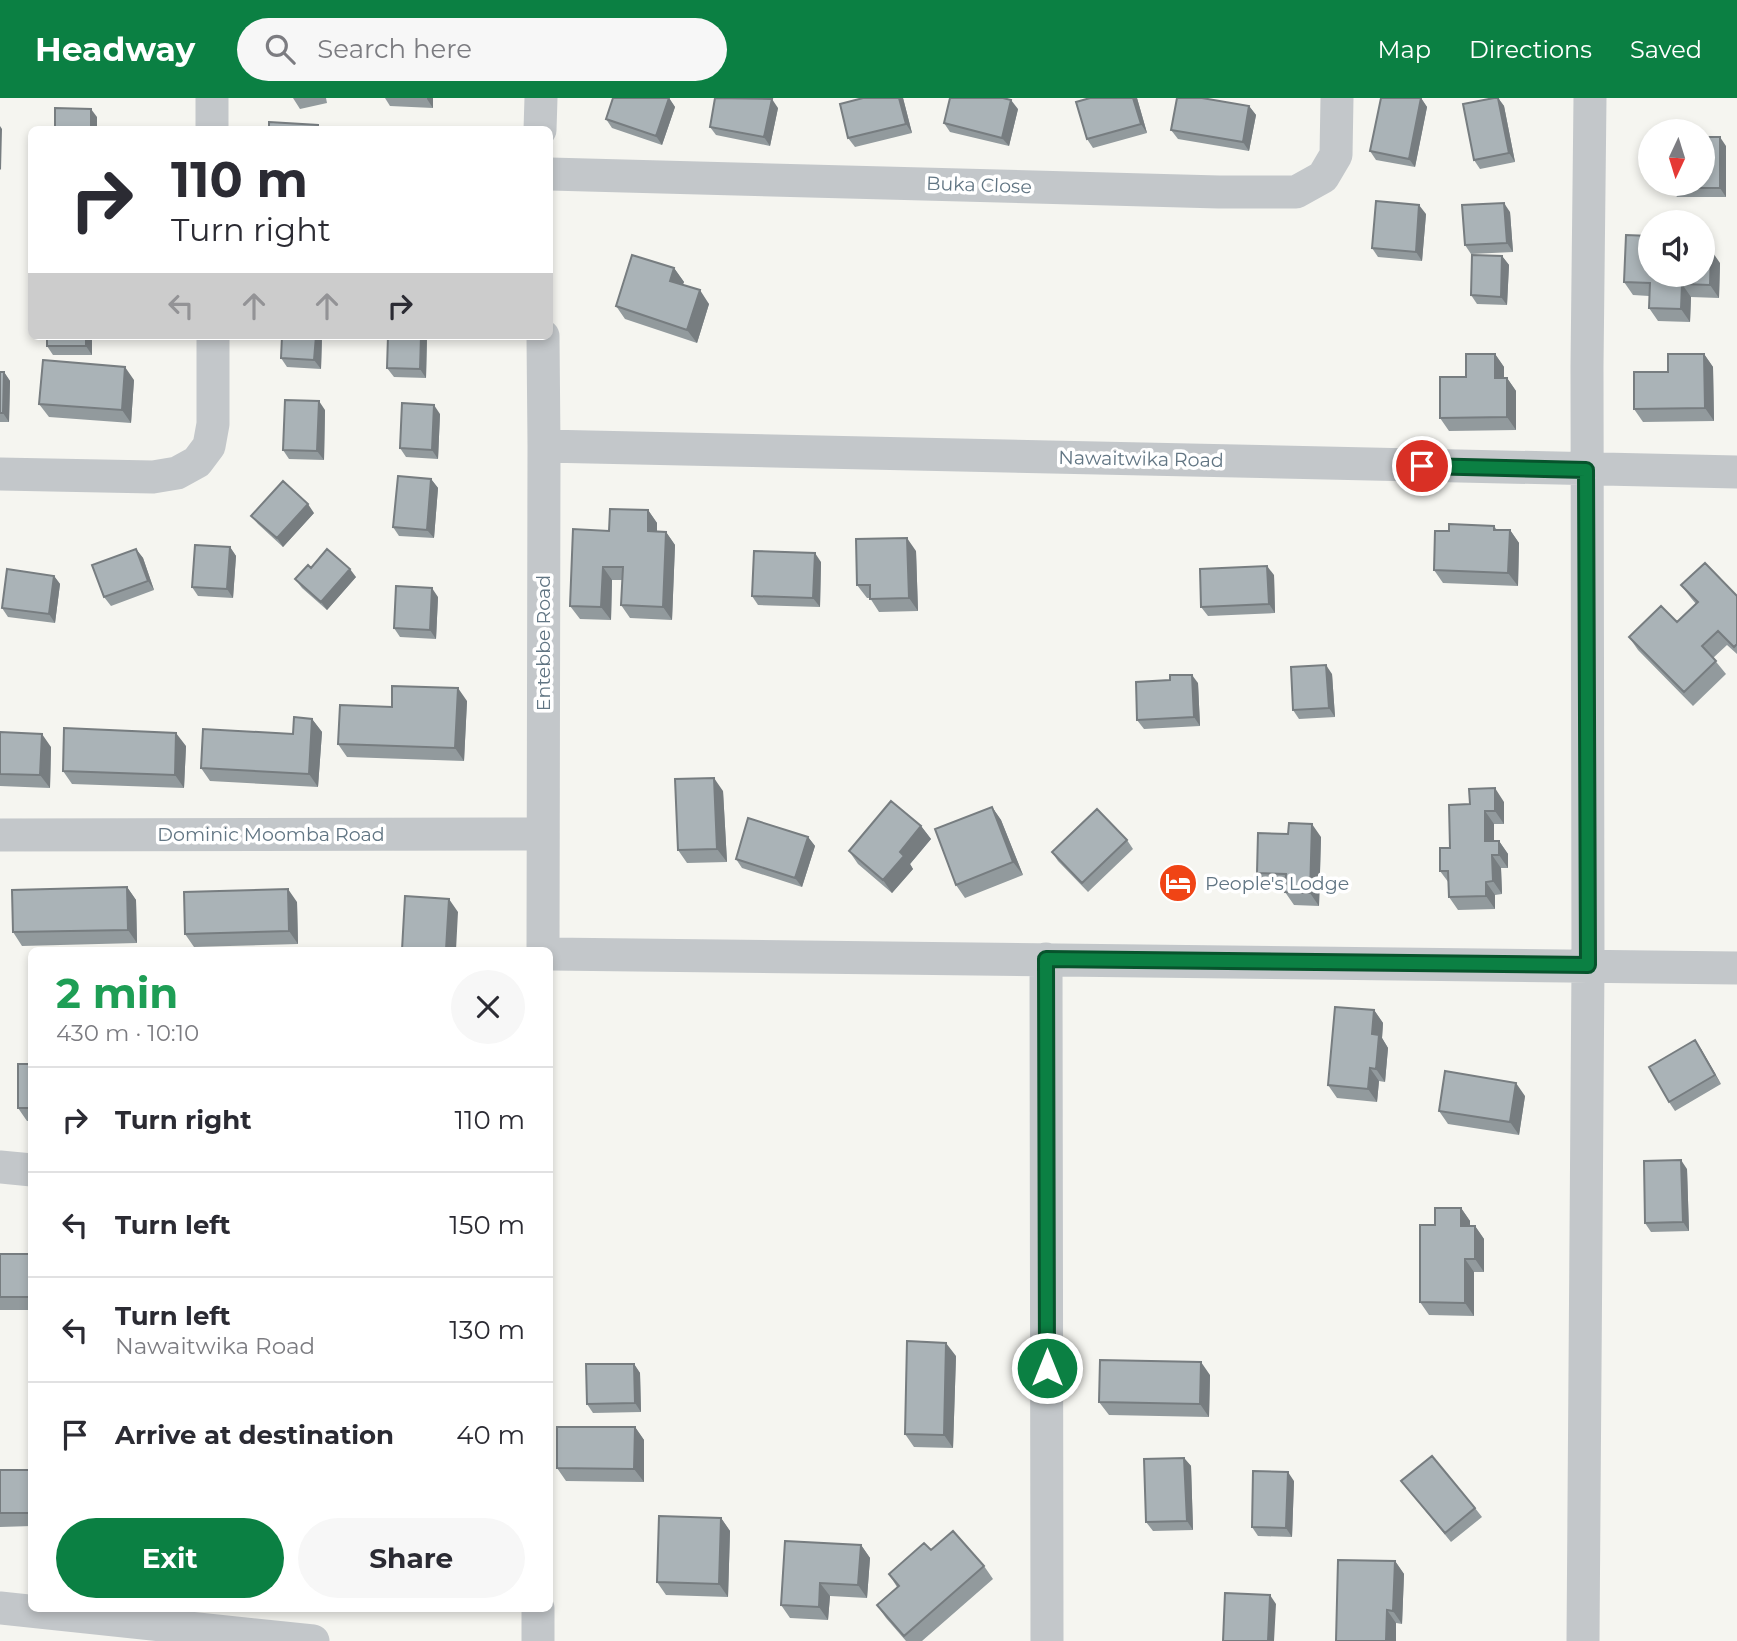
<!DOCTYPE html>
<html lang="en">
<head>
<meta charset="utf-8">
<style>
  body { margin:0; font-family:Montserrat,sans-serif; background:#f7f7f7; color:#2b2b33; height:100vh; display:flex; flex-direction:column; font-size:26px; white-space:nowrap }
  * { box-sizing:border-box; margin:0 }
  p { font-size:23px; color:#7c7c81 }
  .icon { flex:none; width:38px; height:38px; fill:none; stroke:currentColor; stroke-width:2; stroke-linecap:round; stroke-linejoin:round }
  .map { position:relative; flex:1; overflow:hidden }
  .drawer { position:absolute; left:28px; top:849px; width:525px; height:665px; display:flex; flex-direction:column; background:#fff; border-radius:10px; box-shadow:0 4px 10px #0003 }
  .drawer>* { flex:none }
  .guide { position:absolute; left:28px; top:28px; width:525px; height:214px; border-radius:10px; box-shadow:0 4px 10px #0003; background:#fff; color:#2b2b33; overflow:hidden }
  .needle { width:46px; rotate:184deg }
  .controls { position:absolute; left:1638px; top:21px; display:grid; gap:14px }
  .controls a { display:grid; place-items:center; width:77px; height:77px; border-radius:50%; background:#fff; box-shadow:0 4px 10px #0003; font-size:35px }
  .pin { position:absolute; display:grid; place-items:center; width:60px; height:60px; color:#fff; margin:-30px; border:4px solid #fff; border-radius:50%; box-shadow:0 2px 7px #0007 }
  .me { position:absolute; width:77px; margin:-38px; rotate:0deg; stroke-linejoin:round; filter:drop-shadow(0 0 5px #0008) }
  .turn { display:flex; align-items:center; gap:24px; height:147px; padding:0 28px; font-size:32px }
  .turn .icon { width:91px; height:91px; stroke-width:2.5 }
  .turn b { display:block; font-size:49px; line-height:60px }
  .lanes { display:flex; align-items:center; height:66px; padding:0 28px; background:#0003; justify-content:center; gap:35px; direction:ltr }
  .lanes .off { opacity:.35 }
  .round { display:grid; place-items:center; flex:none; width:74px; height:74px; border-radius:37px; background:#f7f7f7 }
  .headline { display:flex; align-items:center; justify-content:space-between; height:119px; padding:0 28px }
  h1 { font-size:42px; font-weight:700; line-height:52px; color:#1e9e55 }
  .button { display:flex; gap:14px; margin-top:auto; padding:14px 28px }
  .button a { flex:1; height:80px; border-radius:42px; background:#0b8043; color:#fff; font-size:28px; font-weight:700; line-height:80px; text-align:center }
  .button a+a { background:#f7f7f7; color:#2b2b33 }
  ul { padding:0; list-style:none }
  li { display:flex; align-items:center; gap:21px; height:105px; padding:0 28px; border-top:2px solid #e1e1e2 }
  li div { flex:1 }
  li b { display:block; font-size:26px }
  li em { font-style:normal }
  header { display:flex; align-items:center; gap:42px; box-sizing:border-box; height:98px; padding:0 35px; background:#0b8043; color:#fff }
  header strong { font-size:33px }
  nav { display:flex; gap:38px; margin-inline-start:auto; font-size:24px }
  .search { width:490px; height:63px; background:#f7f7f7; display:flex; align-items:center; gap:18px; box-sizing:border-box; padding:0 24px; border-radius:38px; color:#7c7c81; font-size:26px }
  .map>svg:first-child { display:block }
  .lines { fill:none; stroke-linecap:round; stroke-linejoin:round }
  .minor { stroke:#c3c7ca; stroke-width:33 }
  .wall { fill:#929a9d }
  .shaded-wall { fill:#777d80 }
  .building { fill:#aab3b7; stroke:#777d80; stroke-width:2 }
  .route-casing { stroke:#07532c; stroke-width:18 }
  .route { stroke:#0b8043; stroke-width:12 }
  .labels { text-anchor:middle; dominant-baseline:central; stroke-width:7; stroke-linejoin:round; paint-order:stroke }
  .street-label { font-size:19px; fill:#617583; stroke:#fff }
  .poi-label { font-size:19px; fill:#617583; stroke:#fff; text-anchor:start }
</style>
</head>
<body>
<header>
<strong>Headway</strong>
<div class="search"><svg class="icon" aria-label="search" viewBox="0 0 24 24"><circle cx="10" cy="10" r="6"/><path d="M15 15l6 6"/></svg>Search here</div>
<nav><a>Map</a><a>Directions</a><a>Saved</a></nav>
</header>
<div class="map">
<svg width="1737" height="1543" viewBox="0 0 1737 1543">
  <rect width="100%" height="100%" fill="#f5f5f0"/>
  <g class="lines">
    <!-- minor -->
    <path class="minor" d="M212,0V32
      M540,32L541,0
      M550,76L1219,94H1296L1323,79L1336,57L1337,0
      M543,238L544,348L543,852
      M544,348L1737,374
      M0,376L153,379L177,375L197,364L209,348L213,326V238
      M0,737L543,736
      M550,856L1737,870
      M1046,861L1047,1543
      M0,1069L32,1072
      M0,1510L313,1543
      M538,1543V1510
      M1583,1543L1588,867L1587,269L1590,0"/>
  </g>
  <!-- wall -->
  <path class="wall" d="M293,0H326L327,5L300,11Z
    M385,0H433V10L390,8Z
    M669,0L675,9L662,47L612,30L606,21Z
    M903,0L912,35L855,49L848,40Z
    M1090,0H1137L1147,35L1093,50L1087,41Z
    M1421,0L1427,9L1415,69L1376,62L1370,53Z
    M1498,0L1504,8L1515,64L1480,71L1474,62Z
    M1249,8L1256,17L1249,53L1178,41L1171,32Z
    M778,10L770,48L716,37L710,29Z
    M1018,11L1009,48L950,34L944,25Z
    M1726,48V99H1677L1671,90Z
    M1510,114L1513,154L1471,156L1465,147Z
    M1426,116L1422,163L1378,159L1372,150Z
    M1502,158L1509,167L1507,207L1477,206L1471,197Z
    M1720,165L1719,200L1691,199L1690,224L1658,223L1649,210V198L1633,197L1624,184L1650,177Z
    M674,170L684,184L682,187L709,206L697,245L625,221L616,208Z
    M92,238V257H53L47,248Z
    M322,238L321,271L287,269L281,260Z
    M388,238H427L426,280L394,279L387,270Z
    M1495,256L1504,269V280H1507L1516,293V332L1449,333L1440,320L1466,279Z
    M1704,256L1713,269L1714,323L1643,324L1634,311L1668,274Z
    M0,274H4L10,283L9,324H0Z
    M134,282L131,325L49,319L39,306Z
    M325,312L324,362L289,361L283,352Z
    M440,316L438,361L406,359L400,350Z
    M431,381L438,390L434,440L399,438L393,429Z
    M648,412L657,425V434H666L675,447L672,522L630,520L621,507L623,482H612L611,522L580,521L570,508Z
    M314,415L283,449L258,426L251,418Z
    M1494,428L1497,432H1510L1519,445L1518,488L1443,485L1434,472L1449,433Z
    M230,449L236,458L233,500L198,498L192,489Z
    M136,451L143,460L154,492L111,508L104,499Z
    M916,453L918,513L879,514L870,500H867L857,487Z
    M821,464L820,509L758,507L752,498Z
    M311,470L356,479L327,512L302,490L295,481Z
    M1274,477L1275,515L1208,518L1201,509Z
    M54,478L60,486L55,525L8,519L2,510Z
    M1681,487L1737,498V556L1727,547L1713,560L1726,576L1693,608L1638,552L1629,539L1677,524L1696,506L1691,500Z
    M438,499L436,541L400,539L394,530Z
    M1332,576L1335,619L1299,621L1293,612Z
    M1198,585L1200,628L1144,631L1137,622Z
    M467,603L464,663L347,659L338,646L392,609Z
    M312,621L322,634L318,689L210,683L201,670L293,636Z
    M0,634L51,649L50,690L0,688Z
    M186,648L184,690L72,686L63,673Z
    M723,693L727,764L687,765L678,752Z
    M1504,704V726H1494V743H1499L1508,756V770H1501L1502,796L1495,797V811L1458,812L1449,799V785L1440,773L1470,706Z
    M992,709L1001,722L1023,777L965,800L956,787Z
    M921,728L931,741L910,766L913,771L892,795L858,766L849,753Z
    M808,739L815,748L802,789L742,770L736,761Z
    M1321,739L1319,808L1294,807L1285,794V789L1266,788L1257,775Z
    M1127,742L1133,751L1088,794L1058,763L1052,754Z
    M127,789L136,802L137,845L22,848L13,834Z
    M297,804L298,846L194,849L185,836Z
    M1374,912L1383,925L1382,940L1388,950L1385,984L1379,983L1377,1004L1337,1000L1328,987Z
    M1701,951L1721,986L1675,1013L1669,1004Z
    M32,966V1023H27L18,1010Z
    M1525,998L1519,1037L1448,1026L1439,1013Z
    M1687,1071L1689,1133L1651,1134L1645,1125Z
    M1461,1110L1470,1123V1128H1475L1484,1141V1174H1474V1218L1429,1217L1420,1204L1435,1127Z
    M0,1156H32V1212H0Z
    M956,1258L953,1350L914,1349L905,1336Z
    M634,1266L640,1275L641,1314L593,1315L587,1306Z
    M1210,1277L1209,1319L1109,1317L1099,1304Z
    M635,1329L644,1342V1384L566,1383L557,1370Z
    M1184,1360L1191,1368L1193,1432L1153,1433L1146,1424Z
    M0,1372H32V1428L0,1429Z
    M1294,1383L1292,1439L1258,1438L1252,1429Z
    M1401,1383L1475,1410L1482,1419L1451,1444Z
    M721,1420L730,1433L728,1499L666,1497L657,1484Z
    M861,1447L870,1460L867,1500L830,1498L828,1522L790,1520L781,1507Z
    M931,1452L984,1468L993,1481L922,1543H906L886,1520L877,1507L897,1489L889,1476Z
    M1395,1463L1404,1476L1402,1526L1396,1525V1543H1336Z"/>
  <!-- shaded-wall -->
  <path class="shaded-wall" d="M427,0H433V10L427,1Z
    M669,0L675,9L662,47L656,38Z
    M899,0H903L912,35L906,26Z
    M1133,0H1137L1147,35L1141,26Z
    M1421,0L1427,9L1415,69L1409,61Z
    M1498,0L1504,8L1515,64L1509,55Z
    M772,1L778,10L770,48L764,39Z
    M1011,2L1018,11L1009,48L1002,40Z
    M1249,8L1256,17L1249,53L1243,44Z
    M91,11L97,19V32H91Z
    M0,28L2,31L1,72L0,71Z
    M1720,39L1726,48V99L1720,90Z
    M1504,105L1510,114L1513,154L1507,145Z
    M1419,107L1426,116L1422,163L1416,154Z
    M1711,152L1720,165L1719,200L1710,187Z
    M1502,158L1509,167L1507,207L1501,199Z
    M674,170L684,184L679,196L670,183Z
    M1682,186L1691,199L1690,224L1681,211Z
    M700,192L709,206L697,245L687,232Z
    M86,238H92V257L86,248Z
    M316,238H322L321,271L314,262Z
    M421,238H427L426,280L420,271Z
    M1495,256L1504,269V293L1495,280Z
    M1704,256L1713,269L1714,323L1705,310Z
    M125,269L134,282L131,325L122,312Z
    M4,274L10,283L9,324L3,315Z
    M1507,280L1516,293V332L1507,319Z
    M319,303L325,312L324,362L317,353Z
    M434,307L440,316L438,361L432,352Z
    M431,381L438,390L434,440L427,432Z
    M308,406L314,415L283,449L277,440Z
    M648,412L657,425V446L648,433Z
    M1510,432L1519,445L1518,488L1508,475Z
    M666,434L675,447L672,522L663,509Z
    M907,440L916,453L918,513L909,500Z
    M230,449L236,458L233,500L227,491Z
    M136,451L143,460L154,492L148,483Z
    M815,455L821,464L820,509L813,500Z
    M1267,468L1274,477L1275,515L1269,506Z
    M603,469L612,482L611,522L601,509Z
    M350,471L356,479L327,512L321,504Z
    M54,478L60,486L55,525L49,516Z
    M432,490L438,499L436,541L430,532Z
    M1326,567L1332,576L1335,619L1329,610Z
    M1192,577L1198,585L1200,628L1194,619Z
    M458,590L467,603L464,663L455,650Z
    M312,621L322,634L318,689L309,676Z
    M176,635L186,648L184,690L175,677Z
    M42,636L51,649L50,690L40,677Z
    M714,680L723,693L727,764L717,751Z
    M1495,690L1504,704V726L1495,713Z
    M992,709L1001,722L1023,777L1013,764Z
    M1485,713L1494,726V756L1485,743Z
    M1312,726L1321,739L1319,808L1310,795Z
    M921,728L931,741L910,766L913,771L892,795L883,782L900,754Z
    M808,739L815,748L802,789L795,780Z
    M1499,743L1508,756V770L1499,757Z
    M1492,757L1501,770L1502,796L1493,783Z
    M1486,784L1495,797V811L1486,798Z
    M127,789L136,802L137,845L128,832Z
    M288,791L297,804L298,846L289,833Z
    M449,801L458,814L456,852H446Z
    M1374,912L1383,925L1382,940L1388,950L1385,984L1376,971L1372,936Z
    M1695,942L1701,951L1721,986L1715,977Z
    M1370,970L1379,983L1377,1004L1368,991Z
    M1516,985L1525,998L1519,1037L1510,1024Z
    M1681,1062L1687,1071L1689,1133L1683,1124Z
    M1461,1110L1470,1123V1141L1461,1128Z
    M1475,1128L1484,1141V1174L1475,1161Z
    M1465,1161L1474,1174V1218L1465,1205Z
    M946,1245L956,1258L953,1350L944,1337Z
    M1201,1264L1210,1277L1209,1319L1200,1306Z
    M634,1266L640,1275L641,1314L635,1305Z
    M635,1329L644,1342V1384L634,1371Z
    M1184,1360L1191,1368L1193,1432L1187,1423Z
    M1288,1374L1294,1383L1292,1439L1286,1430Z
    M721,1420L730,1433L728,1499L719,1486Z
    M861,1447L870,1460L867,1500L858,1487Z
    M1395,1463L1404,1476L1402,1526L1393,1513Z
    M820,1485L830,1498L828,1522L819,1509Z
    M1270,1497L1276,1506L1274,1543H1268Z
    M1387,1512L1396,1525V1543H1386Z"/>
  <!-- building -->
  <path class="building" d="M613,0H669L656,38L606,21Z
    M715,0L772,1L764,39L710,29Z
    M863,0H899L906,26L848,40L840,6Z
    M950,0H1003L1011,2L1002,40L944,25Z
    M1090,0H1133L1141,26L1087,41L1076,4Z
    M1177,0H1202L1249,8L1243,44L1171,32Z
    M1381,0H1421L1409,61L1370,53Z
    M1494,0H1498L1509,55L1474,62L1463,6Z
    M55,10L91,11V32H55Z
    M269,24L318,27V32H269Z
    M1703,39H1720V90H1671V86H1703Z
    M1376,103L1419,107L1416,154L1372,150Z
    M1504,105L1507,145L1465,147L1462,107Z
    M1626,137L1650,138V177H1703V152H1711L1710,187L1682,186L1681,211L1649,210L1650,185L1624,184Z
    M632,157L674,170L670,183L700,192L687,232L616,208Z
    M1472,157L1502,158L1501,199L1471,197Z
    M47,238H86V248H47Z
    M282,238H316L314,262L281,260Z
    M388,238H421L420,271L387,270Z
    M1466,256H1495V280H1507V319L1440,320V279H1466Z
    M1668,256H1704L1705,310L1634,311V274H1668Z
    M43,262L125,269L122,312L39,306Z
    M0,274H4L3,315H0Z
    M285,302L319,303L317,353L283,352Z
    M402,305L434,307L432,352L400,350Z
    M398,378L431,381L427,432L393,429Z
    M283,383L308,406L277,440L251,418Z
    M610,411L648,412V433L666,434L663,509L621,507L623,469H603L601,509L570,508L573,431L609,433Z
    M1449,426L1494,428V432H1510L1508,475L1434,472L1435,433H1449Z
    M907,440L909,500L870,501V487H857L856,441Z
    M195,447L230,449L227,491L192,489Z
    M136,451L148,483L104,499L92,467Z
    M327,451L350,471L321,504L295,481L308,467L311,470Z
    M754,453L815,455L813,500L752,498Z
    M1705,465L1737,498V546L1734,549L1718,533L1702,548L1716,563L1684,594L1629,539L1661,508L1677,524L1698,504L1681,487Z
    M1267,468L1269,506L1201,509L1200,471Z
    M7,471L54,478L49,516L2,510Z
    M396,488L432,490L430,532L394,530Z
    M1326,567L1329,610L1293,612L1291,569Z
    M1170,577H1192L1194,619L1137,622L1136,584L1170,582Z
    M392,588L458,590L455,650L338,646L340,607L392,609Z
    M294,619L312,621L309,676L201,670L203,631L293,636Z
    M64,630L176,635L175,677L63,673Z
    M0,634L42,636L40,677L0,676Z
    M714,680L717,751L678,752L675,681Z
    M1495,690V713H1485V743H1499V757H1492L1493,783L1486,784V798L1449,799L1448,773H1440V750H1450L1449,707L1470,706L1469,691Z
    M891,703L921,728L900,754L904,758L883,782L849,753Z
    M992,709L1013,764L956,787L935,731Z
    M1097,711L1127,742L1082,785L1052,754Z
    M748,720L808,739L795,780L736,761Z
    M1289,725L1312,726L1310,795L1285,794L1286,776L1257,775L1258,735L1288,736Z
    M127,789L128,832L13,834L12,792Z
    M288,791L289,833L185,836L184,794Z
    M405,798L449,801L446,852H402Z
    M1335,909L1374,912L1372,936L1379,937L1376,971L1370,970L1368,991L1328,987Z
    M1695,942L1715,977L1669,1004L1649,969Z
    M18,966H32V1010H18Z
    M1445,973L1516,985L1510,1024L1439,1013Z
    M1681,1062L1683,1124L1645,1125L1644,1063Z
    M1435,1110H1461V1128H1475V1161H1465V1205L1420,1204V1127H1435Z
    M0,1156H32V1199H0Z
    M907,1243L946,1245L944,1337L905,1336Z
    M1100,1262L1201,1264L1200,1306L1099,1304Z
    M586,1266H634L635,1305L587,1306Z
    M557,1329H635L634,1371L557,1370Z
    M1432,1358L1475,1410L1445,1435L1401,1383Z
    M1184,1360L1187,1423L1146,1424L1144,1361Z
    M0,1372H32V1415H0Z
    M1253,1373L1288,1374L1286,1430L1252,1429Z
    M659,1418L721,1420L719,1486L657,1484Z
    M953,1433L984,1468L904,1538L877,1507L899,1488L889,1476L924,1445L931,1452Z
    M785,1443L861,1447L858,1487L820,1485L819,1509L781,1507Z
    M1338,1462L1395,1463L1393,1513L1387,1512L1386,1543H1336Z
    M1225,1495L1270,1497L1268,1543H1223Z"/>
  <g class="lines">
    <defs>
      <path id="route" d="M1047,1270L1046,861L1588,867L1586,372L1422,368"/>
    </defs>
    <!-- route casing -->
    <use href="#route" class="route-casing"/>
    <!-- route -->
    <use href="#route" class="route"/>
  </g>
  <!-- icons -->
  <defs>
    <symbol id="hotel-disc" viewBox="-11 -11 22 22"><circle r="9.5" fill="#f04415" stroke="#fff"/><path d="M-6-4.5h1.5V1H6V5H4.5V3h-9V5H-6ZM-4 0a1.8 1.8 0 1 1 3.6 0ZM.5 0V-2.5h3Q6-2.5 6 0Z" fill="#fff"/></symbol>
  </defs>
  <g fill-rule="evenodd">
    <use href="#hotel-disc" x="1156" y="763" width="44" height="44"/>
  </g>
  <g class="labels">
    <!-- street labels -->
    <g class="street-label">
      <text transform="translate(979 87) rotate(2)">Buka Close</text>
      <text transform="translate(1141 361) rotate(1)">Nawaitwika Road</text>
      <text transform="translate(543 545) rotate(-90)">Entebbe Road</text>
      <text x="271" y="736">Dominic Moomba Road</text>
    </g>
    <!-- poi labels -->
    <g class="poi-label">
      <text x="1205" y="785">People's Lodge</text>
    </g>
  </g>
</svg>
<div class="controls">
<a><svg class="needle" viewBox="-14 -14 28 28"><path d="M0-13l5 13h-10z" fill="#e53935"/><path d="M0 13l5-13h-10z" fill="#7c7c81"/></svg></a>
<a><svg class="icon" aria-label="sound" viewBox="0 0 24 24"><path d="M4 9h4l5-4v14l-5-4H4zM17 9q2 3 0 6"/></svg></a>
</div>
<div class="pin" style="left:1422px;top:368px;background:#d93025"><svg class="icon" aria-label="arrive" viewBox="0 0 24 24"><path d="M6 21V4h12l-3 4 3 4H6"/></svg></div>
<svg class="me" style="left:1047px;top:1270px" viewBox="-20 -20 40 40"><circle r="17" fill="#0b8043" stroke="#fff" stroke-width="3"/><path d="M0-11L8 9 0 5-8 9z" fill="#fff"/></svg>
<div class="guide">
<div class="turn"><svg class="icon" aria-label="right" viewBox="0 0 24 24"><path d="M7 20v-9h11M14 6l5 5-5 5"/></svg><div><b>110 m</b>Turn right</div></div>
<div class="lanes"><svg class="icon off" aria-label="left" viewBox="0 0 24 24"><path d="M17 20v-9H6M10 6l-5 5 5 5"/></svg><svg class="icon off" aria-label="ahead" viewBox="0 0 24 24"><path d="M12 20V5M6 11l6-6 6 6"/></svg><svg class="icon off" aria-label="ahead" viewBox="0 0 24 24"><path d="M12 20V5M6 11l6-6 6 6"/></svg><svg class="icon" aria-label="right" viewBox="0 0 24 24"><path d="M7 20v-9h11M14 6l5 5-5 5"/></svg></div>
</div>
<section class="drawer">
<div class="headline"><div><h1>2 min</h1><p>430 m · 10:10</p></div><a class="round"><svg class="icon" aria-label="close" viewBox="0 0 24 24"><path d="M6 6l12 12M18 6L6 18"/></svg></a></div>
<ul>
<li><svg class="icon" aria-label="right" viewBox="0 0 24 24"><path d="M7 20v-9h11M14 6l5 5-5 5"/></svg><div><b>Turn right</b></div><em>110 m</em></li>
<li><svg class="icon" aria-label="left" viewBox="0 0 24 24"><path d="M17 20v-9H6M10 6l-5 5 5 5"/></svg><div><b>Turn left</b></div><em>150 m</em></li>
<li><svg class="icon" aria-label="left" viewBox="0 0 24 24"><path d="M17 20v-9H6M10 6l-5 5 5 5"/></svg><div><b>Turn left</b><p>Nawaitwika Road</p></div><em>130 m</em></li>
<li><svg class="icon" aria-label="arrive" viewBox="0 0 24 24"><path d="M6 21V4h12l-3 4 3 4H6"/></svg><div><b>Arrive at destination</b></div><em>40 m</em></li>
</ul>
<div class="button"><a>Exit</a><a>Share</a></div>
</section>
</div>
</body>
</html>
